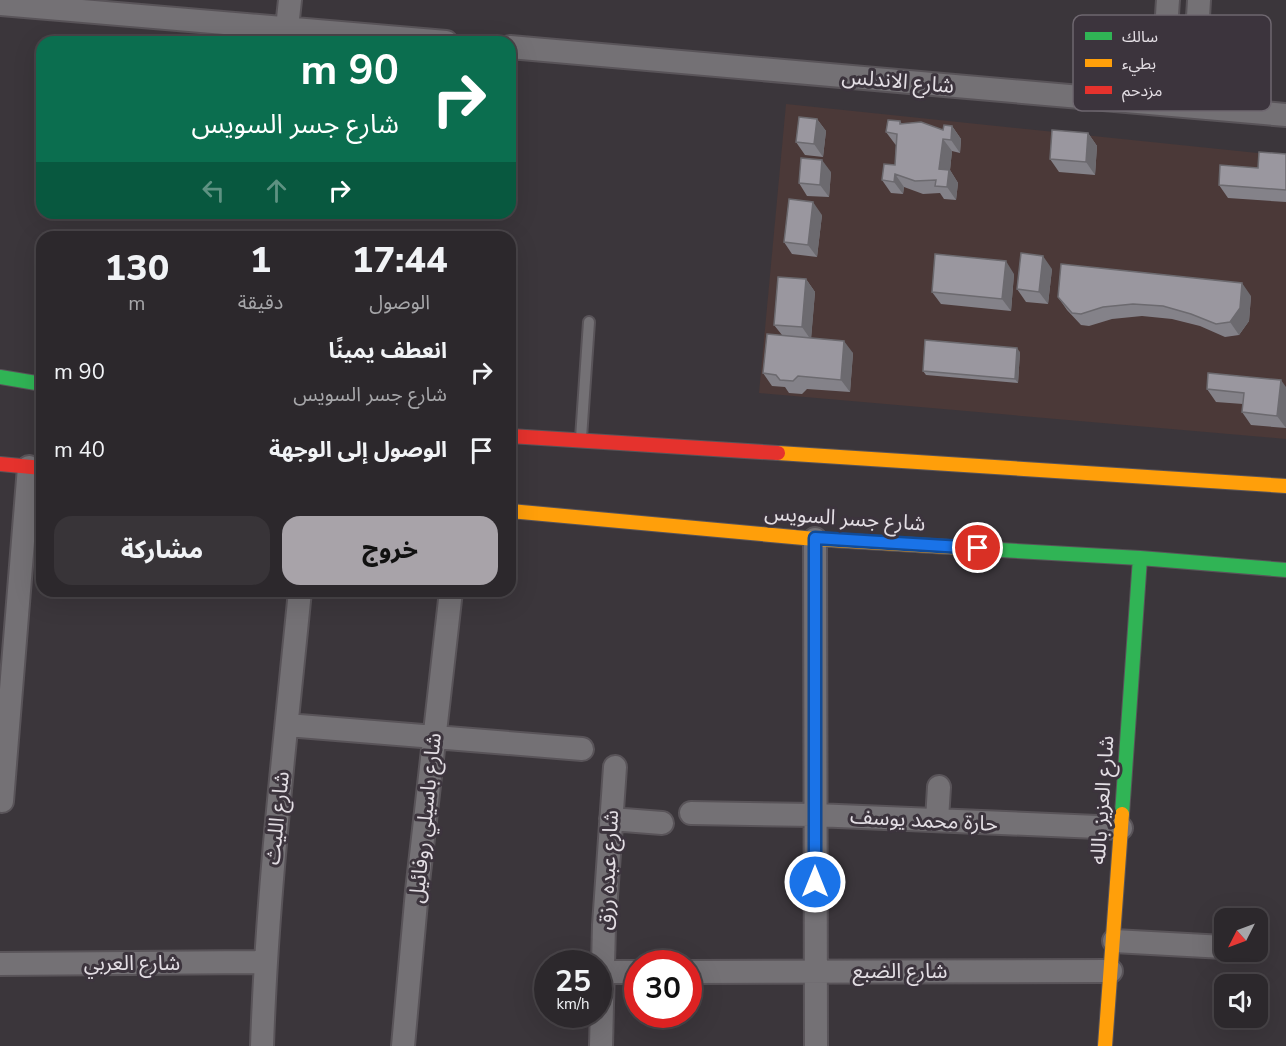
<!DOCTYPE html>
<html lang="ar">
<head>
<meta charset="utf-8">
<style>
  body { margin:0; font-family:"Nunito Sans","Noto Sans Arabic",sans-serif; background:#383438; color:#f1f3f6; direction:rtl; height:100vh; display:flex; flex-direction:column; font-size:22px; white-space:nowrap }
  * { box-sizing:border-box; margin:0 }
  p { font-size:20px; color:#a6a6a9 }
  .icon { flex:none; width:33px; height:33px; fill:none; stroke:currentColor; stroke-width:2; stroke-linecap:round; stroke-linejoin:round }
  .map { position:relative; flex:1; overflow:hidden; direction:ltr }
  .details { position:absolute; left:36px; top:231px; width:480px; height:366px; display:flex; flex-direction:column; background:#2c282c; border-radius:18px; box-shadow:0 6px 24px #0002,0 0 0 2px #484448; direction:rtl }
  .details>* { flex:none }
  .guide { position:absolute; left:36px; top:36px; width:480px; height:183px; border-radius:18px; box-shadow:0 6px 24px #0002,0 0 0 2px #484448; direction:rtl; background:#0b6e4f; color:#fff; overflow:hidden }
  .needle { width:39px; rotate:228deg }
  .controls { position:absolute; left:1214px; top:908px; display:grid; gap:12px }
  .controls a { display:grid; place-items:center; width:54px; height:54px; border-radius:12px; background:#2c282c; box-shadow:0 6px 24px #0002,0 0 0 2px #484448; font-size:30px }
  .speed { position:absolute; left:534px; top:950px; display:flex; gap:12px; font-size:30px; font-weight:700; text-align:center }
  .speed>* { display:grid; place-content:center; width:78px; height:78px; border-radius:50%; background:#2c282c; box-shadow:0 6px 24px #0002,0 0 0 2px #484448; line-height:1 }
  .speed small { font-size:15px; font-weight:400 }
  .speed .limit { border:9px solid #d22; background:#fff; color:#111 }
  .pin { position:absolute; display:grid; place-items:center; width:51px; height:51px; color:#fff; margin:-26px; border:3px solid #fff; border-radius:50%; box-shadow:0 2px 6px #0007 }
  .me { position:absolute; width:66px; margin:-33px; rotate:0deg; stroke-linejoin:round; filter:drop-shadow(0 0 4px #0008) }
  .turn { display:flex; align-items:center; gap:21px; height:126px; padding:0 18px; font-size:27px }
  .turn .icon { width:78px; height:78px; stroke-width:2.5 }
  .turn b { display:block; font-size:42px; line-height:51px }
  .lanes { display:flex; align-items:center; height:57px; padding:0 18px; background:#0003; justify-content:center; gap:30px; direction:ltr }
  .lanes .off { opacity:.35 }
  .eta { display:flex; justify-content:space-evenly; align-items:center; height:102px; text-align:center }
  .eta b { font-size:36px; font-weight:800; line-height:42px }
  .primary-button { display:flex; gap:12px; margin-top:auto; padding:12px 18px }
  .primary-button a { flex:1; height:69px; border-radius:18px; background:#a8a3a9; color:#111; font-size:24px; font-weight:800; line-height:69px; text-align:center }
  .primary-button a+a { background:#383438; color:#f1f3f6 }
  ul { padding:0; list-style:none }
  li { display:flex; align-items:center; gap:18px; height:78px; padding:0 18px }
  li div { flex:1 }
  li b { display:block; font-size:22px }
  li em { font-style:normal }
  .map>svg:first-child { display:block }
  .commercial { fill:#4b3938 }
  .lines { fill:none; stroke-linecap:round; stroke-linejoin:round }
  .lane-casing { stroke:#595459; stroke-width:14 }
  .street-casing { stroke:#595459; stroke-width:26 }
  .fast-casing { stroke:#595459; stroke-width:16 }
  .slow-casing { stroke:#595459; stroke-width:16 }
  .jam-casing { stroke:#595459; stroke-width:16 }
  .lane { stroke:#747175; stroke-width:10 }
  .street { stroke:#747175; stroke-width:22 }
  .fast { stroke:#30b455; stroke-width:14 }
  .slow { stroke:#ff9f0a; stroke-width:14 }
  .jam { stroke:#e5322d; stroke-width:14 }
  .wall { fill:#848289 }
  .shaded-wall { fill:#6c6a6f }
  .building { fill:#9a979f; stroke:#6c6a6f; stroke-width:1.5 }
  .route-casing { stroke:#114b97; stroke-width:15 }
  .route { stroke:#1a73e8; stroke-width:10 }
  .labels { text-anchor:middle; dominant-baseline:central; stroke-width:6; stroke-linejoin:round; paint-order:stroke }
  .street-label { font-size:21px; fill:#e3dee4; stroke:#3c343d }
  .key { fill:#3c343d; stroke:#6e676f; stroke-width:1.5 }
  .key-label { font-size:16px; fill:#e3dee4 }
</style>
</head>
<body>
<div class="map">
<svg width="1286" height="1046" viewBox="0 0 1286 1046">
  <rect width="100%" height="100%" fill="#3b363b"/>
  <!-- commercial -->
  <path class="commercial" d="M786,104L1286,156V439L759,393Z"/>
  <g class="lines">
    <defs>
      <path id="lane" d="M581,438L589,322"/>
      <path id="street" d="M1199,0C1197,43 1190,69 1216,108
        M0,4L446,42
        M287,28L290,0
        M510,47L1286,115
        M1136,101C1168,76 1165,38 1168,0
        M815,539L816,1046
        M287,725L582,749
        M2,801L29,467
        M691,813L815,815L1121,828
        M611,819L662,823
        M937,820L939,787
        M1114,941L1224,947
        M0,964L264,962
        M603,972H638
        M688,972L1111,971
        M262,1046C267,894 285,743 300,591
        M403,1046L417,891L451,591
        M601,1046L604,925L615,767"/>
      <path id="fast" d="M0,377L42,384
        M983,549L1140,558L1286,570
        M1122,814L1140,558"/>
      <path id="slow" d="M778,453L1286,486
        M510,511L815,539L983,549
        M1105,1046L1122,814"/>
      <path id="jam" d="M510,436L778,453
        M0,464L42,468"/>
    </defs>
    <!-- lane casing -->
    <use href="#lane" class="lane-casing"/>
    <!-- street casing -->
    <use href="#street" class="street-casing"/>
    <!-- fast casing -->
    <use href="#fast" class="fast-casing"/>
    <!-- slow casing -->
    <use href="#slow" class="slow-casing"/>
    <!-- jam casing -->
    <use href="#jam" class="jam-casing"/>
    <!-- lane -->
    <use href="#lane" class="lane"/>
    <!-- street -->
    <use href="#street" class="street"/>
    <!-- fast -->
    <use href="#fast" class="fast"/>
    <!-- slow -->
    <use href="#slow" class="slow"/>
    <!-- jam -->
    <use href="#jam" class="jam"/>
  </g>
  <!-- wall -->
  <path class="wall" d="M817,119L826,131L823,157L805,155L796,142Z
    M900,121L902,124L943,130L952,126L961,139L960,153L952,151L950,170L958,183L956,200L944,199L940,193L923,194L904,187L903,194L891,193L882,180L895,165L896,145L895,144L886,132Z
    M1088,133L1097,146L1095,175L1059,172L1050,159Z
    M1286,154V202L1228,198L1219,185Z
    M831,172L829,197L807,196L799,183Z
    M822,215L817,257L792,254L784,242Z
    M1052,269L1048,304L1026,302L1017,289Z
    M1014,274L1011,311L941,304L932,292Z
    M806,279L815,292L811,338L853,353L850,392L807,389L802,394L789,393L785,387L772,386L763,373L782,335L774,325Z
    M1251,296L1249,321L1239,335L1225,337L1200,326L1172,319L1142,316L1112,319L1089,326L1081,325L1067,310L1058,297Z
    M1020,352L1018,383L926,375L923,371Z
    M1286,387V428L1251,425L1242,412L1243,404L1216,402L1207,389Z"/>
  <!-- shaded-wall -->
  <path class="shaded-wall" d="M817,119L826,131L823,157L814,144Z
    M952,126L961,139L960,153L951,140Z
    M1088,133L1097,146L1095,175L1086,162Z
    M943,139L952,151L950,170L958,183L956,200L947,187L939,169Z
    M822,160L831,172L829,197L820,185Z
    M895,174L904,187L903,194L894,182Z
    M813,202L822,215L817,257L808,245Z
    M1043,256L1052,269L1048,304L1039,292Z
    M1006,261L1014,274L1011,311L1002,299Z
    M806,279L815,292L811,340L802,327Z
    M1242,283L1251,296L1249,321L1239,335L1230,322Z
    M844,341L853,353L850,392L841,380Z
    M1017,348L1020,352L1018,383L1015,379Z
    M1281,380L1286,387V428L1277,416Z"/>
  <!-- building -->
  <path class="building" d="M799,117L817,119L814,144L796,142Z
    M888,120L900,121V124L921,122L943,130L944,125L952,126L951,140L943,139L939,169L949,170L947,187L935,186L936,180L915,181L895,174L894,182L882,180L884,164L895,165L897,134L886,132Z
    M1052,130L1088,133L1086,162L1050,159Z
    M1259,152L1286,154V190L1219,185L1220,165L1258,168Z
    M801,158L822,160L820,185L799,183Z
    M789,199L813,202L808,245L784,242Z
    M1021,253L1043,256L1039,292L1017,289Z
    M935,254L1006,261L1002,299L932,292Z
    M1061,264L1242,283L1240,308L1230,322L1216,324L1191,314L1163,306L1133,304L1103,307L1081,314L1072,313L1058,297Z
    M778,277L806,279L802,327L774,325Z
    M767,334L844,341L841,380L798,376L793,381L780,380L776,375L763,373Z
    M925,340L1017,348L1015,379L923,371Z
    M1208,373L1281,380L1277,416L1242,412L1244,393L1207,389Z"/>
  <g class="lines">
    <defs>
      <path id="route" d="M815,882V538L978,548"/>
    </defs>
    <!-- route casing -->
    <use href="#route" class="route-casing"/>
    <!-- route -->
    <use href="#route" class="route"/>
  </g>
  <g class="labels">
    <!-- street labels -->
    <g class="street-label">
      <text transform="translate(898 81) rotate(5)">شارع الاندلس</text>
      <text transform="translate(845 518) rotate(4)">شارع جسر السويس</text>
      <text transform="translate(1102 800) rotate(-86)">شارع العزيز بالله</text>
      <text transform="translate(277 818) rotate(-84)">شارع الليث</text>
      <text transform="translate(425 818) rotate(-84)">شارع باسيلي روفائيل</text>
      <text transform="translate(924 820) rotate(3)">حارة محمد يوسف</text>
      <text transform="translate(608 870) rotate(-87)">شارع عبده رزق</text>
      <text x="132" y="963">شارع العربي</text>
      <text x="900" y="971">شارع الضبع</text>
    </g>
  </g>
  <!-- legend -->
  <rect x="1073" y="15" width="198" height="96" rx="9" class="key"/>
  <rect x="1085" y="32" width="27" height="8" fill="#30b455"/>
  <rect x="1085" y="59" width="27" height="8" fill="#ff9f0a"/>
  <rect x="1085" y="86" width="27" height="8" fill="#e5322d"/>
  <g class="key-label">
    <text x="1122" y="42">سالك</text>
    <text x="1122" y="69">بطيء</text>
    <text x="1122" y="96">مزدحم</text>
  </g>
</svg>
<div class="controls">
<a><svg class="needle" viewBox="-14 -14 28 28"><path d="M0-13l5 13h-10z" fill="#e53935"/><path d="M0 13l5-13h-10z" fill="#a6a6a9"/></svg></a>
<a><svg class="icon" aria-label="sound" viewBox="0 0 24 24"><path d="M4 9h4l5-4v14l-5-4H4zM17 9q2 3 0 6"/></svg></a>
</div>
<div class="speed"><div>25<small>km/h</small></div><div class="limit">30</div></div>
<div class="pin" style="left:978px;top:548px;background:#d93025"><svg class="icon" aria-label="arrive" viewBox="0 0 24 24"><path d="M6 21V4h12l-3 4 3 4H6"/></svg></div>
<svg class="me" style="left:815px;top:882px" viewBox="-20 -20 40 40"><circle r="17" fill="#1a73e8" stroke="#fff" stroke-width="3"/><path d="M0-11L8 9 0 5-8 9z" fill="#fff"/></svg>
<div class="guide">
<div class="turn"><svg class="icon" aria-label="right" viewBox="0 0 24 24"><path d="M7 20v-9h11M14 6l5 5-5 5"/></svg><div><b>90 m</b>شارع جسر السويس</div></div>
<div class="lanes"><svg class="icon off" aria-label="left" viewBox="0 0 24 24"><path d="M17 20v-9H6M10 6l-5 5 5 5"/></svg><svg class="icon off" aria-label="ahead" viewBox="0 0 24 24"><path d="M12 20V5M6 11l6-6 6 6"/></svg><svg class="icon" aria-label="right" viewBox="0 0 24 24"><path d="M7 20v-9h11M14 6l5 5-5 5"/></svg></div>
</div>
<section class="details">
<div class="eta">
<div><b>17:44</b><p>الوصول</p></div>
<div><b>1</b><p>دقيقة</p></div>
<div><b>130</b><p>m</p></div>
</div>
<ul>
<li><svg class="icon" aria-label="right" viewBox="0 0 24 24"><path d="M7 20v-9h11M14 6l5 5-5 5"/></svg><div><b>انعطف يمينًا</b><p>شارع جسر السويس</p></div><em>90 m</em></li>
<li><svg class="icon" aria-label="arrive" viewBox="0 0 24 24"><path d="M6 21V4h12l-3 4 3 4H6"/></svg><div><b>الوصول إلى الوجهة</b></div><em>40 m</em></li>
</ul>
<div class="primary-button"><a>خروج</a><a>مشاركة</a></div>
</section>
</div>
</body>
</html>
